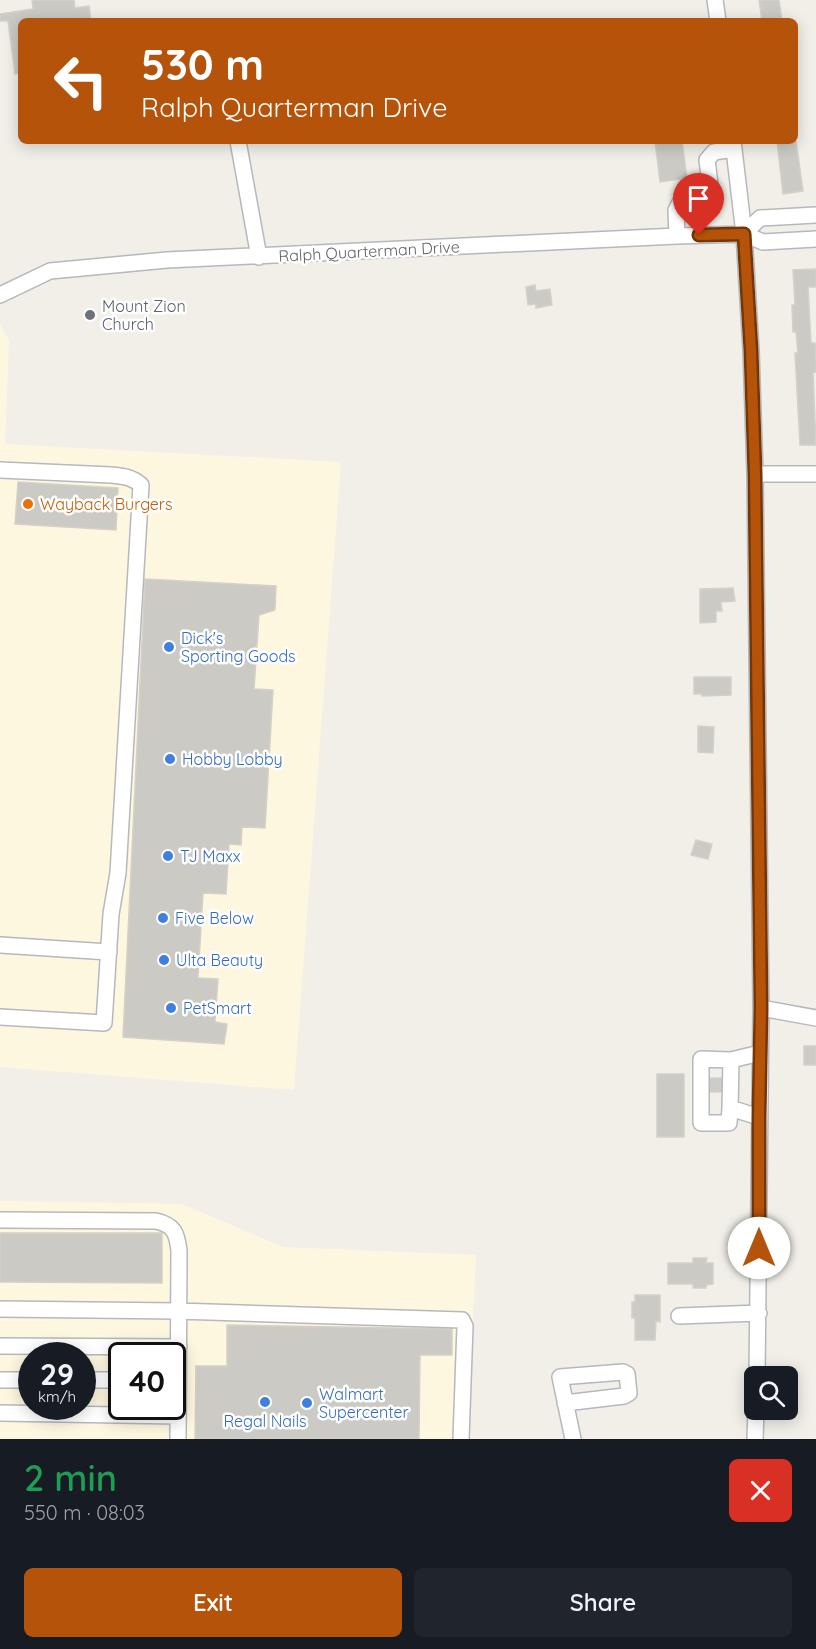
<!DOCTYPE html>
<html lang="en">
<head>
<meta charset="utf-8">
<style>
  body { margin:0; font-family:Quicksand,sans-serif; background:#20242c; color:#f1f3f6; height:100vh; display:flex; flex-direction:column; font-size:22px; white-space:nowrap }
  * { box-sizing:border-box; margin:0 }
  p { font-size:20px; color:#9ea1a6 }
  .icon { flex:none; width:33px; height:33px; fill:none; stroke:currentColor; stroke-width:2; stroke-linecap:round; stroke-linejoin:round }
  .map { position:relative; height:1439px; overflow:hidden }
  .panel { display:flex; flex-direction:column; background:#171b24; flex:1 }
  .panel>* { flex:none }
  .hud { position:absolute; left:18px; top:18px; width:780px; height:126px; border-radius:9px; box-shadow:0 3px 15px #0003; background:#b45309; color:#fff; overflow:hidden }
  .controls { position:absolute; left:744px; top:1366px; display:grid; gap:12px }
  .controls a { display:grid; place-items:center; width:54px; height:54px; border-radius:9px; background:#171b24; box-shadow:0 3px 15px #0003; font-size:30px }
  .speed { position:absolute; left:18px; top:1342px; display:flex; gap:12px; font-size:30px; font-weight:700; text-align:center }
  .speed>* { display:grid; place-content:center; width:78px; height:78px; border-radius:50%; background:#171b24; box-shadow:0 3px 15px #0003; line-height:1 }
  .speed small { font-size:15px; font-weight:400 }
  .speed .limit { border:3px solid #111; border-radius:9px; background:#fff; color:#111 }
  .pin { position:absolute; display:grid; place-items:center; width:51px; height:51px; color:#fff; margin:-62px -26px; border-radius:50% 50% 50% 0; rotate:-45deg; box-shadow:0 0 6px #0007 }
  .pin .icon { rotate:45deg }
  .me { position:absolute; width:66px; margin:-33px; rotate:0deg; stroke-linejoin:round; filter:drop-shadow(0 0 4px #0008) }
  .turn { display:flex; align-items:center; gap:21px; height:126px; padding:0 24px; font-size:27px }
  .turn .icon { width:78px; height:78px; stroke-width:2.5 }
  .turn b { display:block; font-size:42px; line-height:51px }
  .round { display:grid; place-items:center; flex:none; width:63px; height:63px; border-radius:9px; background:#20242c }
  .headline { display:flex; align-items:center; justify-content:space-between; height:102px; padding:0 24px }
  h1 { font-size:36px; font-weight:600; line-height:45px; color:#1e9e55 }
  .action { display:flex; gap:12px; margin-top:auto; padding:12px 24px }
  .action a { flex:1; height:69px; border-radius:9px; background:#b45309; color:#fff; font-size:24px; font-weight:600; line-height:69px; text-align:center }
  .action a+a { background:#20242c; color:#f1f3f6 }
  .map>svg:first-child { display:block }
  .commercial { fill:#fef7e0; fill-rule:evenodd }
  .building { fill:#cccac5; stroke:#d6d1c6; stroke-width:1.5 }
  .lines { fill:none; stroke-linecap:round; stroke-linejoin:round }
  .minor-tunnel { stroke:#ccccc8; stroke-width:15; stroke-dasharray:15 8; stroke-linecap:butt }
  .minor-casing { stroke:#b5b8bc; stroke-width:18 }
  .minor { stroke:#fff; stroke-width:15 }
  .route-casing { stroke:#753606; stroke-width:15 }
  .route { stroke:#b45309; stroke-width:10 }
  .worship-dot { fill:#6b7280; stroke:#fff; stroke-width:2 }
  .food-dot { fill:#e8710a; stroke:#fff; stroke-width:2 }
  .shop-dot { fill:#3f7fe0; stroke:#fff; stroke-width:2 }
  .labels { text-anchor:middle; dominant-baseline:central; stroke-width:5; stroke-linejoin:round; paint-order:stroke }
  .street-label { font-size:16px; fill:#5f6368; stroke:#fff }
  .worship-label { font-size:16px; fill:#5b616d; stroke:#fff; text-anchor:start }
  .food-label { font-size:16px; fill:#c56008; stroke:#fff; text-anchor:start }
  .shop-label { font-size:16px; fill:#366cbe; stroke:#fff; text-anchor:start }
</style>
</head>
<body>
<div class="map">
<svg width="816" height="1439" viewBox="0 0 816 1439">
  <rect width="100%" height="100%" fill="#f1efe8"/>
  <!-- commercial -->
  <path class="commercial" d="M0,325L9,340L5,444L341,462L294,1090L0,1067Z
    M0,1201L182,1204L283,1247L476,1255L467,1439H0ZM32,1356H82V1407H32ZM122,1356H172V1407H122Z"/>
  <!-- building -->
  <path class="building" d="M32,0H74L75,8L89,6L91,21H21V73L15,74L8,21H0V14L33,9Z
    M759,0H779L782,21H762Z
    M655,141H682L687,178L660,182Z
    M777,141H796L803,191L783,194Z
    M816,269V287H808L811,343H815L816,359V372H813L816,445H800L795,353H798L796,332H793L792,305H795L793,270Z
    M535,285L536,291L550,289L552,305L536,308V304L528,305L526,287Z
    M18,482L118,488L116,530L15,524Z
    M145,579L276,586L275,610L259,615L254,689L273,690L265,828L242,827L241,845L229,844L226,894L203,893L198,978L218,979L215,1022L227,1024L224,1044L123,1037Z
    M733,588L735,601L721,602L722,611H716V622L700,623V589Z
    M694,677H731V695L702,696V694H694Z
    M698,726L714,727L713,753L698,752Z
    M696,840L712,844L708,859L691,855Z
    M804,1046H816V1065H804Z
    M657,1074H684V1137H657Z
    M0,1233H162V1283L0,1282Z
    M693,1258H707L706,1263H713V1284L706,1285V1288H693V1284H668V1263H693Z
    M635,1295H660V1322L656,1321L655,1340H635V1318H632V1302H635Z
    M227,1325L452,1329V1355H420L419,1439H195L196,1366H227Z"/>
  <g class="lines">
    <!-- minor-tunnel -->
    <path class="minor-tunnel" d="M709,1085H723"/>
    <defs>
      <path id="minor" d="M715,0L718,21
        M238,141L259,257
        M733,141L744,234L751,350L755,474L761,1008L757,1377
        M744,234L760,218L816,215
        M677,236L676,210L682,199L704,192L710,184L707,160L714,152L734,149
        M0,295L50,271L167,260L677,236L744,234L763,242L816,239
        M0,470L111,475C123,476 132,477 141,485L118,873L111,914L104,1023L0,1017
        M755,474H816
        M0,945L109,952
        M761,1008L816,1018
        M730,1108L729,1123H701V1059L731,1060
        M759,1117L730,1108L731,1060L760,1053
        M0,1220L156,1221C174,1225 177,1233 179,1251L178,1439
        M0,1309L178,1311L462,1320L465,1326L461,1439
        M679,1316L759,1313
        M0,1346L179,1347
        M0,1380H32
        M82,1380H122
        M565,1403L624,1396L629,1393L627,1374L623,1372L560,1377L573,1439
        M0,1413L178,1416
        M755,1439L756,1410"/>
    </defs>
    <!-- minor casing -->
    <use href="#minor" class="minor-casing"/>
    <!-- minor -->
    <use href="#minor" class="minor"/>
  </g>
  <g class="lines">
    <defs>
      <path id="route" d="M699,235L744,234L751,350L755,474L761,1008L759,1117V1248"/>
    </defs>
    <!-- route casing -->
    <use href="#route" class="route-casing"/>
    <!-- route -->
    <use href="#route" class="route"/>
  </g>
  <!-- markers -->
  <circle class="worship-dot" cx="90" cy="315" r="6"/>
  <circle class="food-dot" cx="28" cy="504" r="6"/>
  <g class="shop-dot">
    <circle cx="169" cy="647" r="6"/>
    <circle cx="170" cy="759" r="6"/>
    <circle cx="168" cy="856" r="6"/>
    <circle cx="163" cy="918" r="6"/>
    <circle cx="164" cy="960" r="6"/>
    <circle cx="171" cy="1008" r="6"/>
    <circle cx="265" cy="1402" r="6"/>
    <circle cx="307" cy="1403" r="6"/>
  </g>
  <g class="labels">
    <!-- street labels -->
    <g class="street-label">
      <text transform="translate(369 251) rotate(-3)">Ralph Quarterman Drive</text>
    </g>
    <!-- worship labels -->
    <g class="worship-label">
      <text x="102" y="306">Mount Zion<tspan x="102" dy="18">Church</tspan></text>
    </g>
    <!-- food labels -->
    <g class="food-label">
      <text x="40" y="504">Wayback Burgers</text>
    </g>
    <!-- shop labels -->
    <g class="shop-label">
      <text x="181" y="638">Dick's<tspan x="181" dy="18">Sporting Goods</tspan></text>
      <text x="182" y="759">Hobby Lobby</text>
      <text x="180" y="856">TJ Maxx</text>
      <text x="175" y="918">Five Below</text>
      <text x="176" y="960">Ulta Beauty</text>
      <text x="183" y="1008">PetSmart</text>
      <text x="319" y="1394">Walmart<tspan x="319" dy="18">Supercenter</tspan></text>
      <text x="265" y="1421" text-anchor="middle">Regal Nails</text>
    </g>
  </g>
</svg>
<div class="controls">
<a><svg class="icon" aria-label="search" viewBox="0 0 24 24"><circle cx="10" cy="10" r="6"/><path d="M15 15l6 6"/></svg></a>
</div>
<div class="speed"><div>29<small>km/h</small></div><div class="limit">40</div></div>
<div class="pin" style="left:699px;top:235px;background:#d93025"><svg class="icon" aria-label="arrive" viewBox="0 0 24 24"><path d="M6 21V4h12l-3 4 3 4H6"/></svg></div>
<svg class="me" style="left:759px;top:1248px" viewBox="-20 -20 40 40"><circle r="19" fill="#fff"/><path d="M0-13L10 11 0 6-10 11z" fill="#b45309"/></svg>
<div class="hud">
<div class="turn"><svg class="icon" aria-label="left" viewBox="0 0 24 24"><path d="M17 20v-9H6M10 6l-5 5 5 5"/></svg><div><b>530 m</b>Ralph Quarterman Drive</div></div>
</div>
</div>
<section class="panel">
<div class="headline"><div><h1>2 min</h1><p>550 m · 08:03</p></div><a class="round" style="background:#d93025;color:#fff"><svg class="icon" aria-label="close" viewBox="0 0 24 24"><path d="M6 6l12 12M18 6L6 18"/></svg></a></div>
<div class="action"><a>Exit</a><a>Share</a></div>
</section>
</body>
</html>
